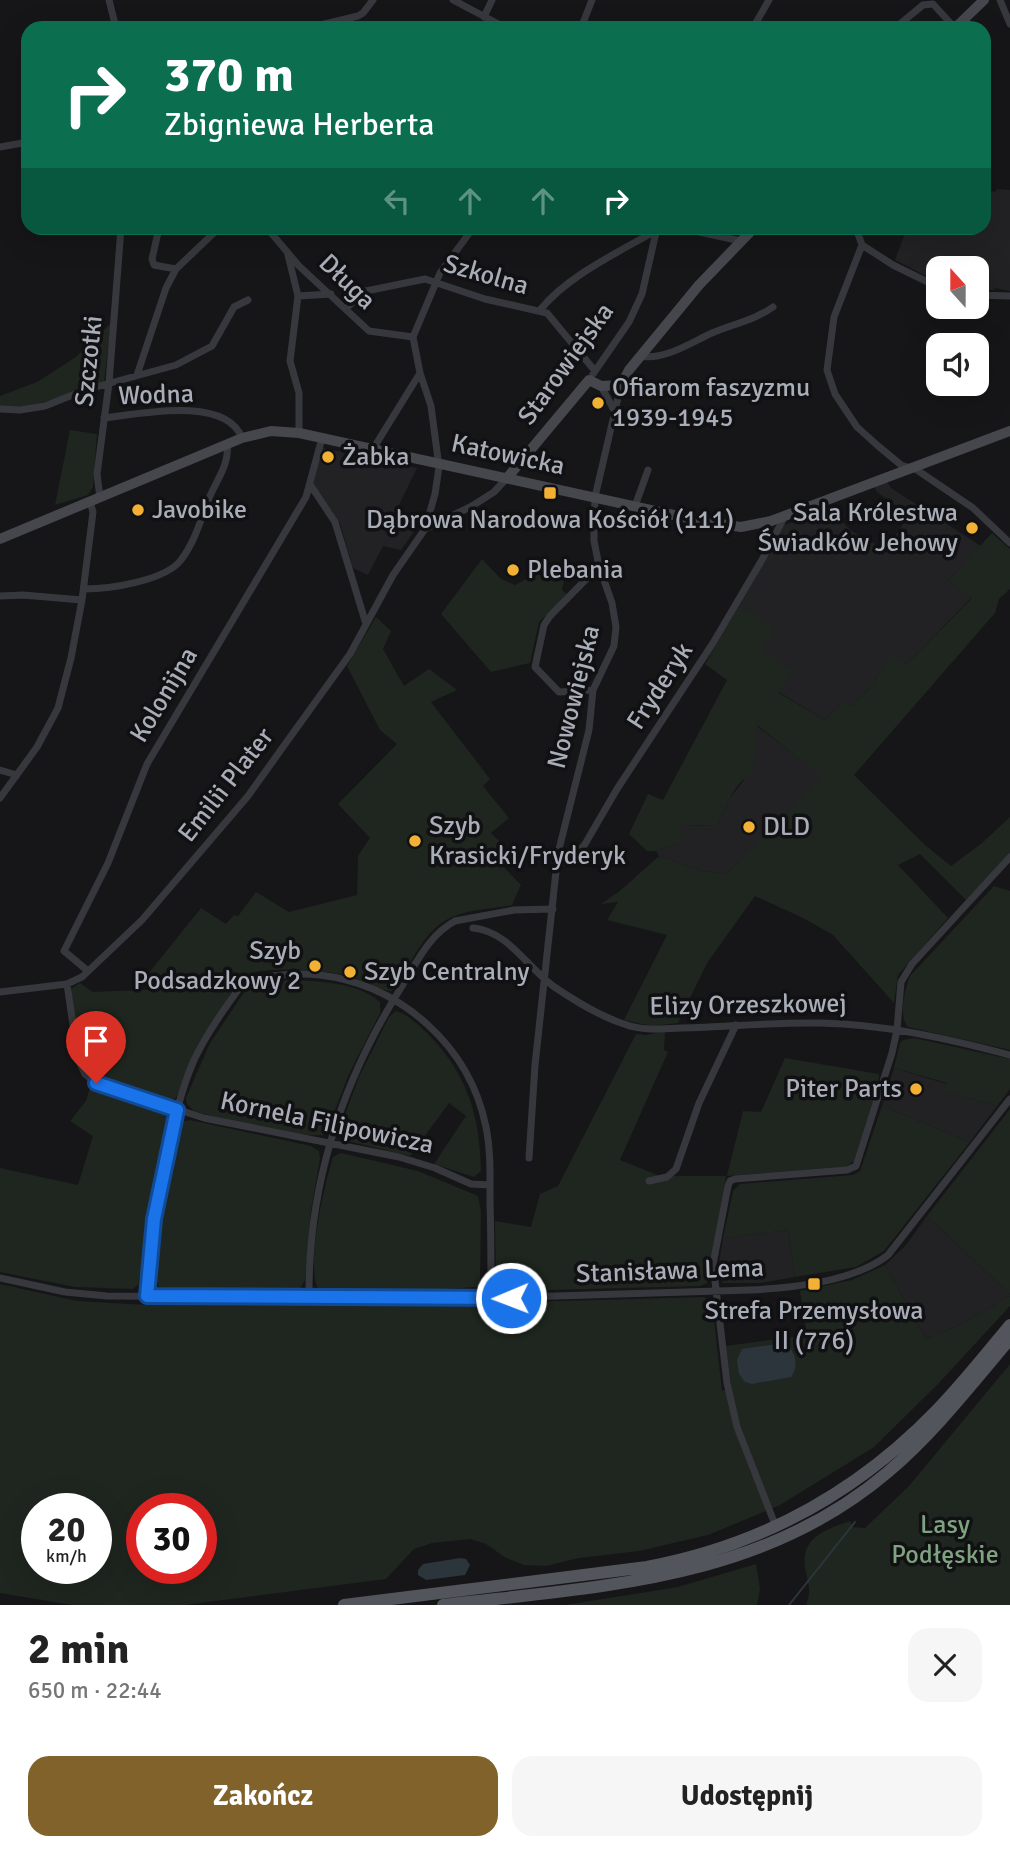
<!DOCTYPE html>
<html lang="pl">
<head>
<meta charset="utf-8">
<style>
  body { margin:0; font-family:Signika,sans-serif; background:#f6f6f6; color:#222; height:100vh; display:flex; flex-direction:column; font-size:26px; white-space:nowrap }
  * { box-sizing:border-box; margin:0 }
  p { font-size:23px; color:#767676 }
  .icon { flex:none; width:38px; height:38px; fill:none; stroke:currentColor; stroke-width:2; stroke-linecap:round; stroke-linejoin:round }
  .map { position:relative; height:1605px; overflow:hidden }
  .details { display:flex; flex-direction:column; background:#fff; flex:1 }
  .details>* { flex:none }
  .hud { position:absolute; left:21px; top:21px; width:970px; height:214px; border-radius:21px; box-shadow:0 7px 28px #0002; background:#0b6e4f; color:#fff; overflow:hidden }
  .needle { width:46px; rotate:339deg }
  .tools { position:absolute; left:926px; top:256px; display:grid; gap:14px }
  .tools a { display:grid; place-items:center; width:63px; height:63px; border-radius:14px; background:#fff; box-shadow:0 7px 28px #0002; font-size:35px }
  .speed { position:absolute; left:21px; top:1493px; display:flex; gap:14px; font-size:35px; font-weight:700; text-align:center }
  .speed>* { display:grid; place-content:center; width:91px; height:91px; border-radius:50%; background:#fff; box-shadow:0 7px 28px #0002; line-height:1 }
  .speed small { font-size:18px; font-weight:400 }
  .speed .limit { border:10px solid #d22; background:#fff; color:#111 }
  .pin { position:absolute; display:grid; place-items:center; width:60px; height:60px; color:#fff; margin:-72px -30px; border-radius:50% 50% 50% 0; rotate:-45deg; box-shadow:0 0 7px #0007 }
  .pin .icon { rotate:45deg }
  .me { position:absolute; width:77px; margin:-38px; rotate:269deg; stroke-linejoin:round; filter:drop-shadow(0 0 5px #0008) }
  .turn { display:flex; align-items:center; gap:24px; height:147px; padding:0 28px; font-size:32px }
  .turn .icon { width:91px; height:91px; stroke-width:2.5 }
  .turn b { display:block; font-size:49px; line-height:60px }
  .lanes { display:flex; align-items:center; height:66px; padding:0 28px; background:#0003; justify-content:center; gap:35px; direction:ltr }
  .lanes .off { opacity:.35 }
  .round { display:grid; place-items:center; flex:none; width:74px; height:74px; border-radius:21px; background:#f6f6f6 }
  .headline { display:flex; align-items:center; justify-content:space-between; height:119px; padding:0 28px }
  h1 { font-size:42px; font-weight:800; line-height:52px }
  .action { display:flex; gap:14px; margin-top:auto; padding:14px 28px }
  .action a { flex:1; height:80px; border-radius:21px; background:#80622a; color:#fff; font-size:28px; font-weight:800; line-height:80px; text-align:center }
  .action a+a { background:#f6f6f6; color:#222 }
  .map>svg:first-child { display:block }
  .built { fill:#222225 }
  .green { fill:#1e261f; fill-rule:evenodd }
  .water { fill:#2c353c }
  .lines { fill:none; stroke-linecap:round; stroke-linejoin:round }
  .stream { stroke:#2c353c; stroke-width:2 }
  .street { stroke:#37383d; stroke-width:7 }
  .secondary { stroke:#45474d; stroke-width:10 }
  .primary { stroke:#53555c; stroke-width:12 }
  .route-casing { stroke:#114b97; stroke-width:18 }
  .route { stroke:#1a73e8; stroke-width:12 }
  .poi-dot { fill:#f2b134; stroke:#111113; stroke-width:2.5 }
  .labels { text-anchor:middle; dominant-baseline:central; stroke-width:7; stroke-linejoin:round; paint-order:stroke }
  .street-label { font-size:26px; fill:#a8adb8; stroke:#111113 }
  .poi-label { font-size:26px; fill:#a8adb8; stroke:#111113; text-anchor:start }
  .park-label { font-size:26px; fill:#7fa381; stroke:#111113 }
</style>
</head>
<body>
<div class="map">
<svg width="1010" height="1605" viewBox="0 0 1010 1605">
  <rect width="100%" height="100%" fill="#161618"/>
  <!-- built -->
  <path class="built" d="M984,189L995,192L997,189L1010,190V291L995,288L994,290H977L976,268H938V282L895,260L907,228H984Z
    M323,448L417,468L393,517L418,526L401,550L383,546L368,575L353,568L340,523L313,484Z
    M885,478L891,488L981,546L948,581L972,597L907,664L891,654L871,687L851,706L843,703L825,720L779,692L762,651L739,606L784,525L837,507L842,522L853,532L886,550L909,515L877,492L872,483Z
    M756,725L823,777L726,874L702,871L659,856L656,851L680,842L682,826L717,825L730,798L747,776Z
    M894,1068L947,1084L945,1091L997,1106L970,1142L882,1106Z
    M927,1216L1010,1294V1296L962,1324L926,1339L885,1265L906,1245Z
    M788,1230L795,1277L761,1283H723L719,1276V1263L723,1238Z"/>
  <!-- green -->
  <path class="green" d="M111,323L104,382C70,394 37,409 0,407V396L37,382L76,357Z
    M70,430L97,434L93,487L88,495L55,505Z
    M992,533L1010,549V589L999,599L995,613L854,775L925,845L951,866L981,844L1010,817V853L966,900L920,854L898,865L948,918L898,975L894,1003L833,935L803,918L755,896L707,963L678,1023L651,1026L624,1020L667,935L607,920L618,902L601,904L621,890L659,856L702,871L726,874L822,777L757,725L753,774C734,780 726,809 717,825L682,826L681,842L656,851H647L629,834L648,794L663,800L727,680L705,664L739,606L775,628L762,651L792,670L779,693L825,720L844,702L851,706L871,687L891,653L907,664L972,598L948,581Z
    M482,559L501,579L515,585L536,574L564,580L562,590L568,595L539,622L530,663L491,672L441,614Z
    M376,617L391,631L383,649L404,686L429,669L457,690L431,702L490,779L483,786L509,818L491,833L503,845L493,856L521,885L512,905C492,909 466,909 448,919C423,932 410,965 396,988L391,991C377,990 363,980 349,976C329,970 257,964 241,978L140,984L201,908L226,924L234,915L238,916L256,892L289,912L357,895L358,856L370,838L338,804L397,744L380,730L347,666Z
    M994,886L1010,891V1050L908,1027C898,1016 905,989 910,976Z
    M289,980C317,981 358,982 380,1002V1013L348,1076L326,1134C311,1141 215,1117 194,1111L187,1104L186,1098L210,1043L247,988L253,984Z
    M80,983L93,992L236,986L199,1043L176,1098L166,1101L107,1081L86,1065L78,1043L71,989Z
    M396,1011C408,1014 418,1025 427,1033C467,1073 480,1115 481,1171L474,1177L434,1164L466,1116L449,1103L410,1156L348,1141L341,1136L340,1128L359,1077L389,1017Z
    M665,1031L664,1050L668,1052L620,1160L660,1176H726L707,1283L700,1286L511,1291C501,1291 498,1287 496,1277L495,1221L531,1227L540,1194L558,1186L636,1034L646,1035Z
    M914,1038L1010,1059V1089L997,1106L944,1091L947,1083L894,1068L900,1043L903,1040Z
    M785,1058L879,1074L878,1087L854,1161L845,1167L727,1176L743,1111L761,1112Z
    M90,1087L164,1112L169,1124L138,1285L133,1289L75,1287L0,1272V1168L78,1185L93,1136L70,1121L86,1101Z
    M882,1106L970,1142L884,1251L856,1267L795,1277L788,1230L723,1238L733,1191L740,1184L853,1175L860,1171Z
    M1010,1109V1294L927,1216Z
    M190,1120L311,1146L319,1151L320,1159L311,1210L305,1280L299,1290L234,1291L159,1287L157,1281L161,1220L179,1128L184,1121Z
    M341,1153L418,1171L478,1196L481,1212L480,1282L478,1287L422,1290H323L317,1287C307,1257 324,1188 333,1157Z
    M885,1265L926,1339L962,1324L1010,1296V1306L938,1384L874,1447L780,1505L708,1535L639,1551L579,1558L546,1566L524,1565L506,1558L486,1544L471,1539L432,1543L414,1549L386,1579L185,1605H72L0,1593V1284L77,1301L146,1305H422L704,1297L710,1301L713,1310L722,1391L731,1387L726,1346L807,1335L800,1291L852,1280ZM37,1508H96V1568H37ZM142,1508H201V1568H142Z
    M1010,1364V1605H806C811,1593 809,1585 806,1573C798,1538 824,1530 850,1521L853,1527L865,1528L909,1486Z
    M756,1564L760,1589L757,1605H565L678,1587Z"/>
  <!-- water -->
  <path class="water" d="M784,1343C796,1350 799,1367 791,1377L752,1384L745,1382L739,1374L737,1360L742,1349Z
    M460,1558L466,1559L470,1565L465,1575L426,1580L418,1575V1570L423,1564Z"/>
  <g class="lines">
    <!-- stream -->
    <path class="stream" d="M789,1605L855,1522"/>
    <!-- street -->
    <path class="street" d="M109,0L116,28
      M453,0L506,28
      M1000,0L1010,24
      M484,17L492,0
      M308,28L358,16L363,13L373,0
      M581,28L592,0
      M753,28L769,0
      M895,28L923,5L933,4L955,28
      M0,147L28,142
      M159,228L152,259L154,265L176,269
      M267,228L299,266L369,331L413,337
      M681,228L741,241
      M856,228L862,245L893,265L938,287
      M862,245L834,317L827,370L835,394L857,427L877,445L901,465L917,470L973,508L1010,543
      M288,255L298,296L290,361L299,393V433
      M976,295L1010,296
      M298,296L331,294
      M346,308L366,291L425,279L485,299L547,313L595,371
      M540,310C567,276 619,252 657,230L668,228
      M640,356C664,361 692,342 712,333C733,324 755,320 773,307
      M593,374L629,322L642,294L657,228
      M137,375L166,288L176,269L219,228
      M601,386L614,410
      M0,409L20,410L45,406L85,390L176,365L212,346L234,307L248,300
      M104,418C138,414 226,395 242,438
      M373,449L420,373
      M311,486L335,522L366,624
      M100,498L97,474L109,383L121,228
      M635,506L648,470
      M425,529L435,494L439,467L431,406L420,373L413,337L440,273L473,228
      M84,589C109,589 165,581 181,560C196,540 201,518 210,496C217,480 230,462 227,445
      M0,596L23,595L82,600
      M593,690L559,692L535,667L544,625L550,616L599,566
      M0,770L17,775
      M0,798L37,747L58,708L71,658L82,600L93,512L90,502
      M556,864L572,860L585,844L617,789L713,643L763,558L785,516
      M473,928C508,931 527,967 553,986C575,1001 599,1016 624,1024C642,1031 663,1029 682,1028C728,1027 774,1022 821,1023C884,1024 949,1039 1010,1055
      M88,971L64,951L108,863L147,764L306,497L322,438
      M67,984L78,1059L85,1074L96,1083L204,1118L399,1157L435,1168L471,1184L490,1185
      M0,992L67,984L82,977L142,920L248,796L288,740L350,654L393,575L425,529L472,506L494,492L507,478
      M529,1158L535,1065L558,853L589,730L593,690L614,646L616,627L612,603L599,566L594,541V526L595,497L621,385
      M649,1181L667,1177L676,1169L699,1103L736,1025
      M0,1278L65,1292L107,1296L491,1298L750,1290C792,1288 854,1282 888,1255L1010,1099
      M147,1296C149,1247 157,1201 167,1153C174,1121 181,1090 194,1060C208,1031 227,1005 246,979C271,976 295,972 320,975C402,985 470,1047 486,1127C491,1152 490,1177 490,1202C491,1234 491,1266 491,1298
      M309,1297C308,1184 342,1081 402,986C417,962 429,935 455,921L514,910L553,909
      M776,1527L737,1427L727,1383L713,1264L728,1186L730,1181L735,1179L847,1170L856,1166L892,1053L897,1030L901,982L912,964L1010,857"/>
    <!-- secondary -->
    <path class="secondary" d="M955,28L984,0
      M507,478L589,380L601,386L621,385L629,370L699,285L754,228
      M0,539L242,438L271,431L299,433L706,522L741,527L771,521L1010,431"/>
    <!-- primary -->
    <path class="primary" d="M344,1605L647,1567C759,1546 857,1493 937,1410C963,1383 986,1354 1010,1325
      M443,1605C601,1586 760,1581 888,1472C934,1433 971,1385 1010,1339"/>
  </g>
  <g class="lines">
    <defs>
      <path id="route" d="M96,1083L177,1110L154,1219L147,1296L511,1298"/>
    </defs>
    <!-- route casing -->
    <use href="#route" class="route-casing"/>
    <!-- route -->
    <use href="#route" class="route"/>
  </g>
  <!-- markers -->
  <g class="poi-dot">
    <circle cx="598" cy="403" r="7"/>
    <circle cx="328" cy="457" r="7"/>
    <rect x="543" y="486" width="14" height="14" rx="3.5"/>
    <circle cx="138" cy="510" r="7"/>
    <circle cx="972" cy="528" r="7"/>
    <circle cx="513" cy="570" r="7"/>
    <circle cx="749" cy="827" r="7"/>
    <circle cx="415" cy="841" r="7"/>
    <circle cx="315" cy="966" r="7"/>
    <circle cx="350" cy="972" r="7"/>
    <circle cx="916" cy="1089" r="7"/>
    <rect x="807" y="1277" width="14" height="14" rx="3.5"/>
  </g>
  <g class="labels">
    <!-- street labels -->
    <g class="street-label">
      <text transform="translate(486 275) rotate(16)">Szkolna</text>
      <text transform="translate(347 282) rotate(44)">Długa</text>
      <text transform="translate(89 361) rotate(-84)">Szczotki</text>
      <text transform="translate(566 364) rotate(-54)">Starowiejska</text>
      <text transform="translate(156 395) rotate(-2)">Wodna</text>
      <text transform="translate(508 455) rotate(12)">Katowicka</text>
      <text transform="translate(660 686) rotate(-57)">Fryderyk</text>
      <text transform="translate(164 695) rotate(-59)">Kolonijna</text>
      <text transform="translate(574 697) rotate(-76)">Nowowiejska</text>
      <text transform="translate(226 785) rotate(-52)">Emilii Plater</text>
      <text transform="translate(748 1005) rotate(-1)">Elizy Orzeszkowej</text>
      <text transform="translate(327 1123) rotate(12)">Kornela Filipowicza</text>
      <text transform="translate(670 1271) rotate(-2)">Stanisława Lema</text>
    </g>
    <!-- poi labels -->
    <g class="poi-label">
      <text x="612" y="388">Ofiarom faszyzmu<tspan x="612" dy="30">1939-1945</tspan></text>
      <text x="342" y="457">Żabka</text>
      <text x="152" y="510">Javobike</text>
      <text x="958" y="513" text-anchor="end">Sala Królestwa<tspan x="958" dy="30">Świadków Jehowy</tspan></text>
      <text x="550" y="520" text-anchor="middle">Dąbrowa Narodowa Kościół (111)</text>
      <text x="527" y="570">Plebania</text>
      <text x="429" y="826">Szyb<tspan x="429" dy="30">Krasicki/Fryderyk</tspan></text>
      <text x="763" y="827">DLD</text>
      <text x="301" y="951" text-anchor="end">Szyb<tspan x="301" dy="30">Podsadzkowy 2</tspan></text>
      <text x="364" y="972">Szyb Centralny</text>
      <text x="902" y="1089" text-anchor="end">Piter Parts</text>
      <text x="814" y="1311" text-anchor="middle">Strefa Przemysłowa<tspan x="814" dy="30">II (776)</tspan></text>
    </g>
    <!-- park labels -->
    <g class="park-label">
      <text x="945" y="1525">Lasy<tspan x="945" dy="30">Podłęskie</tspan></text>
    </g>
  </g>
</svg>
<div class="tools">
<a><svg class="needle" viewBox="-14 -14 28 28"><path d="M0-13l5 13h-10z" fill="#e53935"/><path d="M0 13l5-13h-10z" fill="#767676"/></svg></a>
<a><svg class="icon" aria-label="sound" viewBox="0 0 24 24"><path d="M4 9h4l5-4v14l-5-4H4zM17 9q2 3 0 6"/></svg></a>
</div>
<div class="speed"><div>20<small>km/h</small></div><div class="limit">30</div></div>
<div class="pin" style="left:96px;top:1083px;background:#d93025"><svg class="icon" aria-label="arrive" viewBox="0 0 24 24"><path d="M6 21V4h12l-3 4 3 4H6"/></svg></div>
<svg class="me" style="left:511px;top:1298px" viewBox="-20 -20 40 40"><circle r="17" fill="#1a73e8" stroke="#fff" stroke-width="3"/><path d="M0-11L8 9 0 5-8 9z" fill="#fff"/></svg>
<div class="hud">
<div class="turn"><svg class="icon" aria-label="right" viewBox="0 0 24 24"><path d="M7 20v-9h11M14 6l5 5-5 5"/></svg><div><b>370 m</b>Zbigniewa Herberta</div></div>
<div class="lanes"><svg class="icon off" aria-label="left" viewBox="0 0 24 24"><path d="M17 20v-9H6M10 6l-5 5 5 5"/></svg><svg class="icon off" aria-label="ahead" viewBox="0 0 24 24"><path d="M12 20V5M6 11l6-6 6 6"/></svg><svg class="icon off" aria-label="ahead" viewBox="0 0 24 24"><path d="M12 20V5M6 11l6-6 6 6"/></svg><svg class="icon" aria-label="right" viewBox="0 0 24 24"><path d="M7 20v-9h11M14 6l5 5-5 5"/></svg></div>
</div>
</div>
<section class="details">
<div class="headline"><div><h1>2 min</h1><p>650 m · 22:44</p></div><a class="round"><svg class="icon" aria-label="close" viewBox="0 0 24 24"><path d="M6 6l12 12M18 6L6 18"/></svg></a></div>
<div class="action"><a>Zakończ</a><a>Udostępnij</a></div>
</section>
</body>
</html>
